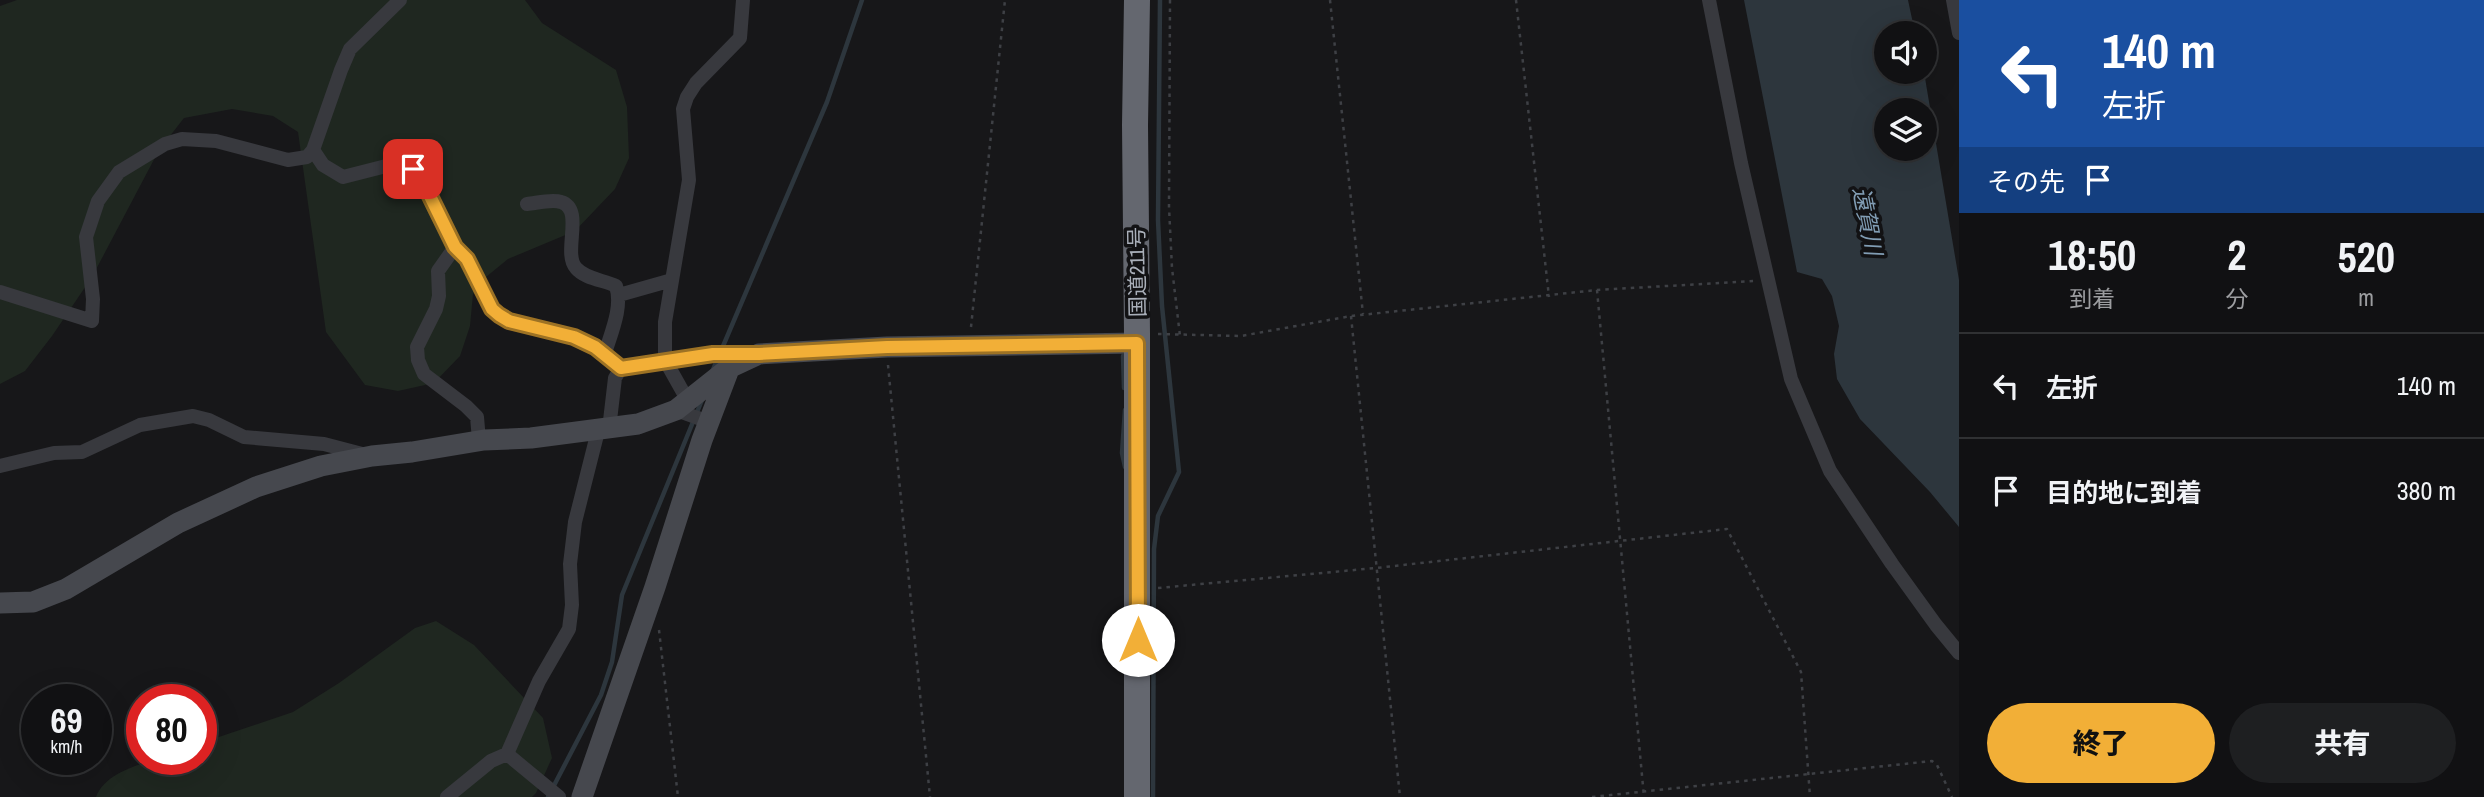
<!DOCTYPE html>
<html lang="ja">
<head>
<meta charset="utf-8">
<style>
  body { margin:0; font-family:"Archivo Narrow","Noto Sans JP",sans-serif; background:#1e1f21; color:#f1f3f6; height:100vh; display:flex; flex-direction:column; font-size:26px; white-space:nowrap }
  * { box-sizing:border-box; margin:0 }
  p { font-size:23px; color:#9c9da0 }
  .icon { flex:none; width:38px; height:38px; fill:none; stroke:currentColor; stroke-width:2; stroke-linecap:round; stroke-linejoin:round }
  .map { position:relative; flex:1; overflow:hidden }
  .details { display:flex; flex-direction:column; background:#111113; width:525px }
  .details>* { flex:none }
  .guide { background:#1a4fa0; color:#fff; overflow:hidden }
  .controls { position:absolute; left:1874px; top:21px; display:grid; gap:14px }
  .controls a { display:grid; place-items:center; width:63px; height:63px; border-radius:50%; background:#111113; box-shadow:0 7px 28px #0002,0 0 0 2px #303133; font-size:35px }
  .speed { position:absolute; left:21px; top:684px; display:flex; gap:14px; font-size:35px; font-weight:700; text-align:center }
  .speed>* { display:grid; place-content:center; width:91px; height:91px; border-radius:50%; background:#111113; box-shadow:0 7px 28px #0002,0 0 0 2px #303133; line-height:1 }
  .speed small { font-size:18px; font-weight:400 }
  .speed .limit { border:10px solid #d22; background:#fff; color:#111 }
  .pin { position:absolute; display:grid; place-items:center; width:60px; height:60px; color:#fff; margin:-30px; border-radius:14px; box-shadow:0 4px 10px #0006 }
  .me { position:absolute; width:77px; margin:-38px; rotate:0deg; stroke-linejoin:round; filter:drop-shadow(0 0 5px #0008) }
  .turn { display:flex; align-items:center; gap:24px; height:147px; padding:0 28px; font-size:32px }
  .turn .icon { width:91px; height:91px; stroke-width:2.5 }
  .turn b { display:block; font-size:49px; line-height:60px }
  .then { display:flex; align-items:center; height:66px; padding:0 28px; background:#0003; gap:14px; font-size:26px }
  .eta { display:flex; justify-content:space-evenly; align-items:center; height:119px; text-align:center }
  .eta b { font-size:42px; font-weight:800; line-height:49px }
  .primary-button { display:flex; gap:14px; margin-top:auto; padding:14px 28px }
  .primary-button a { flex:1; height:80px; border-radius:42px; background:#f2af37; color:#111; font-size:28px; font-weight:800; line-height:80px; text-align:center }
  .primary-button a+a { background:#1e1f21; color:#f1f3f6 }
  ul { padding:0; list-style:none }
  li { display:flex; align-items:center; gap:21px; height:105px; padding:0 28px; border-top:2px solid #303133 }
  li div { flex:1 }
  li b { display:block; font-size:26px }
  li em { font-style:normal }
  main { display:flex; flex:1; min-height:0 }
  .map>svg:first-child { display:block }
  .green { fill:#1f2720 }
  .water { fill:#2d363d; fill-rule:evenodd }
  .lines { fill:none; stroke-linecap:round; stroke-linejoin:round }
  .stream { stroke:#2d363d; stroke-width:4.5 }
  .path { stroke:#3e4045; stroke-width:2.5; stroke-dasharray:3.5 5; stroke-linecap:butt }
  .street { stroke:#38393e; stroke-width:14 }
  .secondary { stroke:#46484e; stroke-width:21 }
  .highway { stroke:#64676f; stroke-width:26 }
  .route-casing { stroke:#9d7224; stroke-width:18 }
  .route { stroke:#f2af37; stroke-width:12 }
  .labels { text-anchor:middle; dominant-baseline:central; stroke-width:7; stroke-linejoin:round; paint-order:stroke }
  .street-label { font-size:21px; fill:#a9afb9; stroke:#121214 }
  .water-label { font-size:23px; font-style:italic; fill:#819db4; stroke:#121214 }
</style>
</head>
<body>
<main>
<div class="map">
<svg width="1959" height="797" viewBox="0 0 1959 797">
  <rect width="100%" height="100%" fill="#171719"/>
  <!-- green -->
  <path class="green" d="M17,0H525L542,23L616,70L627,107L629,158L615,189L575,231L508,259L475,286L477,291L473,294L470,326L460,356L434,383L398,391L365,385L326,332L298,132L273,116L232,109L184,118L159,150L92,277L52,336L25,371L0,384V6Z
    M436,621L474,645L543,718L552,758L536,793L532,797H96C104,775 135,765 156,760C170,757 187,760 201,760V743L293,712L339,683L415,628Z"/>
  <!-- water -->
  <path class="water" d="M1744,0H1908L1915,33H1886V72H1924L1959,280V527L1930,492L1860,419L1837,379L1834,354L1839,326L1832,296L1822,279L1797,272ZM1886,110H1925V149H1886Z"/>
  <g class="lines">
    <!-- stream -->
    <path class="stream" d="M1123,356L1124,388
      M712,372L827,102L862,0
      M1125,410L1122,453L1125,467
      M548,797L601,695L612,662L622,595L702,400
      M1153,797L1154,549L1158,516L1179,472L1162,306L1158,220L1160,0"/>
    <!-- path -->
    <path class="path" d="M1170,0L1169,207L1172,268L1180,336
      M1330,0L1363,314
      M1516,0L1549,297
      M1597,290L1644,797
      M1351,316L1400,797
      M971,327L1005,0
      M1158,334L1241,336L1351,316L1597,290L1754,281
      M888,365L930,797
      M1158,588L1376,568L1727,529L1801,672L1810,797
      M659,630L678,797
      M1592,797L1932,761L1937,765L1952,797"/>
    <!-- street -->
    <path class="street" d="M1709,0L1741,163L1791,379L1830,471L1892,564L1936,625L1959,653
      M1953,0L1959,33
      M313,150L323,165L343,177L398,163L413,169L427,190L455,247L467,259L492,309C513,330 549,327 575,337C593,344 607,355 621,368L713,354H751
      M527,204C537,203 552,199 561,202C585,209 562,253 576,268C585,279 604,280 616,286C623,307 611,333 605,353
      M455,247L438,271L439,296L436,309L417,347L418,360L424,374L466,406L477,417L479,440
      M0,292L92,321L93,299L86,237L98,201L119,172L165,144L182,139L216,141L288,160L307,157L313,150L341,70L350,49L400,0
      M619,295L672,280
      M688,401L665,360V322L689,180L683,109L687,97L696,83L740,38L743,0
      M676,410L709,422
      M609,429L615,378L621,368
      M0,466L54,453L82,452L140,425L193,416L209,420L244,437L324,444L366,455
      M507,754L559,797
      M447,797L491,761L507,754L539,681L569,629L572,605L570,564L575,522L598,431"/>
    <!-- secondary -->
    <path class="secondary" d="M0,603L33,602L66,589L178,523L256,487L321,466L372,456L412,452L484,440L531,438L638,424L676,410L729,368L759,354L887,347L1137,343
      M582,797L655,587L702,440L729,369"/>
    <!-- highway -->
    <path class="highway" d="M1137,0L1135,125L1137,333V797"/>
  </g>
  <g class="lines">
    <defs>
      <path id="route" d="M413,169L427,190L455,247L467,259L492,309L499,315L509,321L574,337L595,347L621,368L713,354H759L887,347L1137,343L1138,640"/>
    </defs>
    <!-- route casing -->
    <use href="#route" class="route-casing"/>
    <!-- route -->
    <use href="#route" class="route"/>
  </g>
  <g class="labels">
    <!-- street labels -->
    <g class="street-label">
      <text transform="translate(1137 272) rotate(-91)">国道211号</text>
    </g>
    <!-- water labels -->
    <g class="water-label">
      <text transform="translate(1868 221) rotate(79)">遠賀川</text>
    </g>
  </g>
</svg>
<div class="controls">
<a><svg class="icon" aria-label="sound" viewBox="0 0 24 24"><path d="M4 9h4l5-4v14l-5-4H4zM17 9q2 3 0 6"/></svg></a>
<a><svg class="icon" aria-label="layers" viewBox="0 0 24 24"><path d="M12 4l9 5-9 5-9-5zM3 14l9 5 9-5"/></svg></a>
</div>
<div class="speed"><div>69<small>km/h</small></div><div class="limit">80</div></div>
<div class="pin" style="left:413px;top:169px;background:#d93025"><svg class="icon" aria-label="arrive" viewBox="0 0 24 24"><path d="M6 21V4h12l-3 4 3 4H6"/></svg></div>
<svg class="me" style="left:1138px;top:640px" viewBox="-20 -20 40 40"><circle r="19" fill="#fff"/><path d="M0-13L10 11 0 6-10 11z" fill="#f2af37"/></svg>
</div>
<section class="details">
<div class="guide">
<div class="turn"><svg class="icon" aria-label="left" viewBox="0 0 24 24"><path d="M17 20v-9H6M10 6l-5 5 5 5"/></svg><div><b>140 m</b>左折</div></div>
<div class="then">その先<svg class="icon" aria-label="arrive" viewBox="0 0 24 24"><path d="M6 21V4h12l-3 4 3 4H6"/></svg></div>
</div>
<div class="eta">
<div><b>18:50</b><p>到着</p></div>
<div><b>2</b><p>分</p></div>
<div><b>520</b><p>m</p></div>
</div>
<ul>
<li><svg class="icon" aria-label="left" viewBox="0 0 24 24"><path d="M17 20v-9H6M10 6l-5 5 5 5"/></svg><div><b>左折</b></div><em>140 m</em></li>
<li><svg class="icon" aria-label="arrive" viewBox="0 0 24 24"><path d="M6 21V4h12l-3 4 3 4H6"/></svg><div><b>目的地に到着</b></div><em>380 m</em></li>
</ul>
<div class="primary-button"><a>終了</a><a>共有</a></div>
</section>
</main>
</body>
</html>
